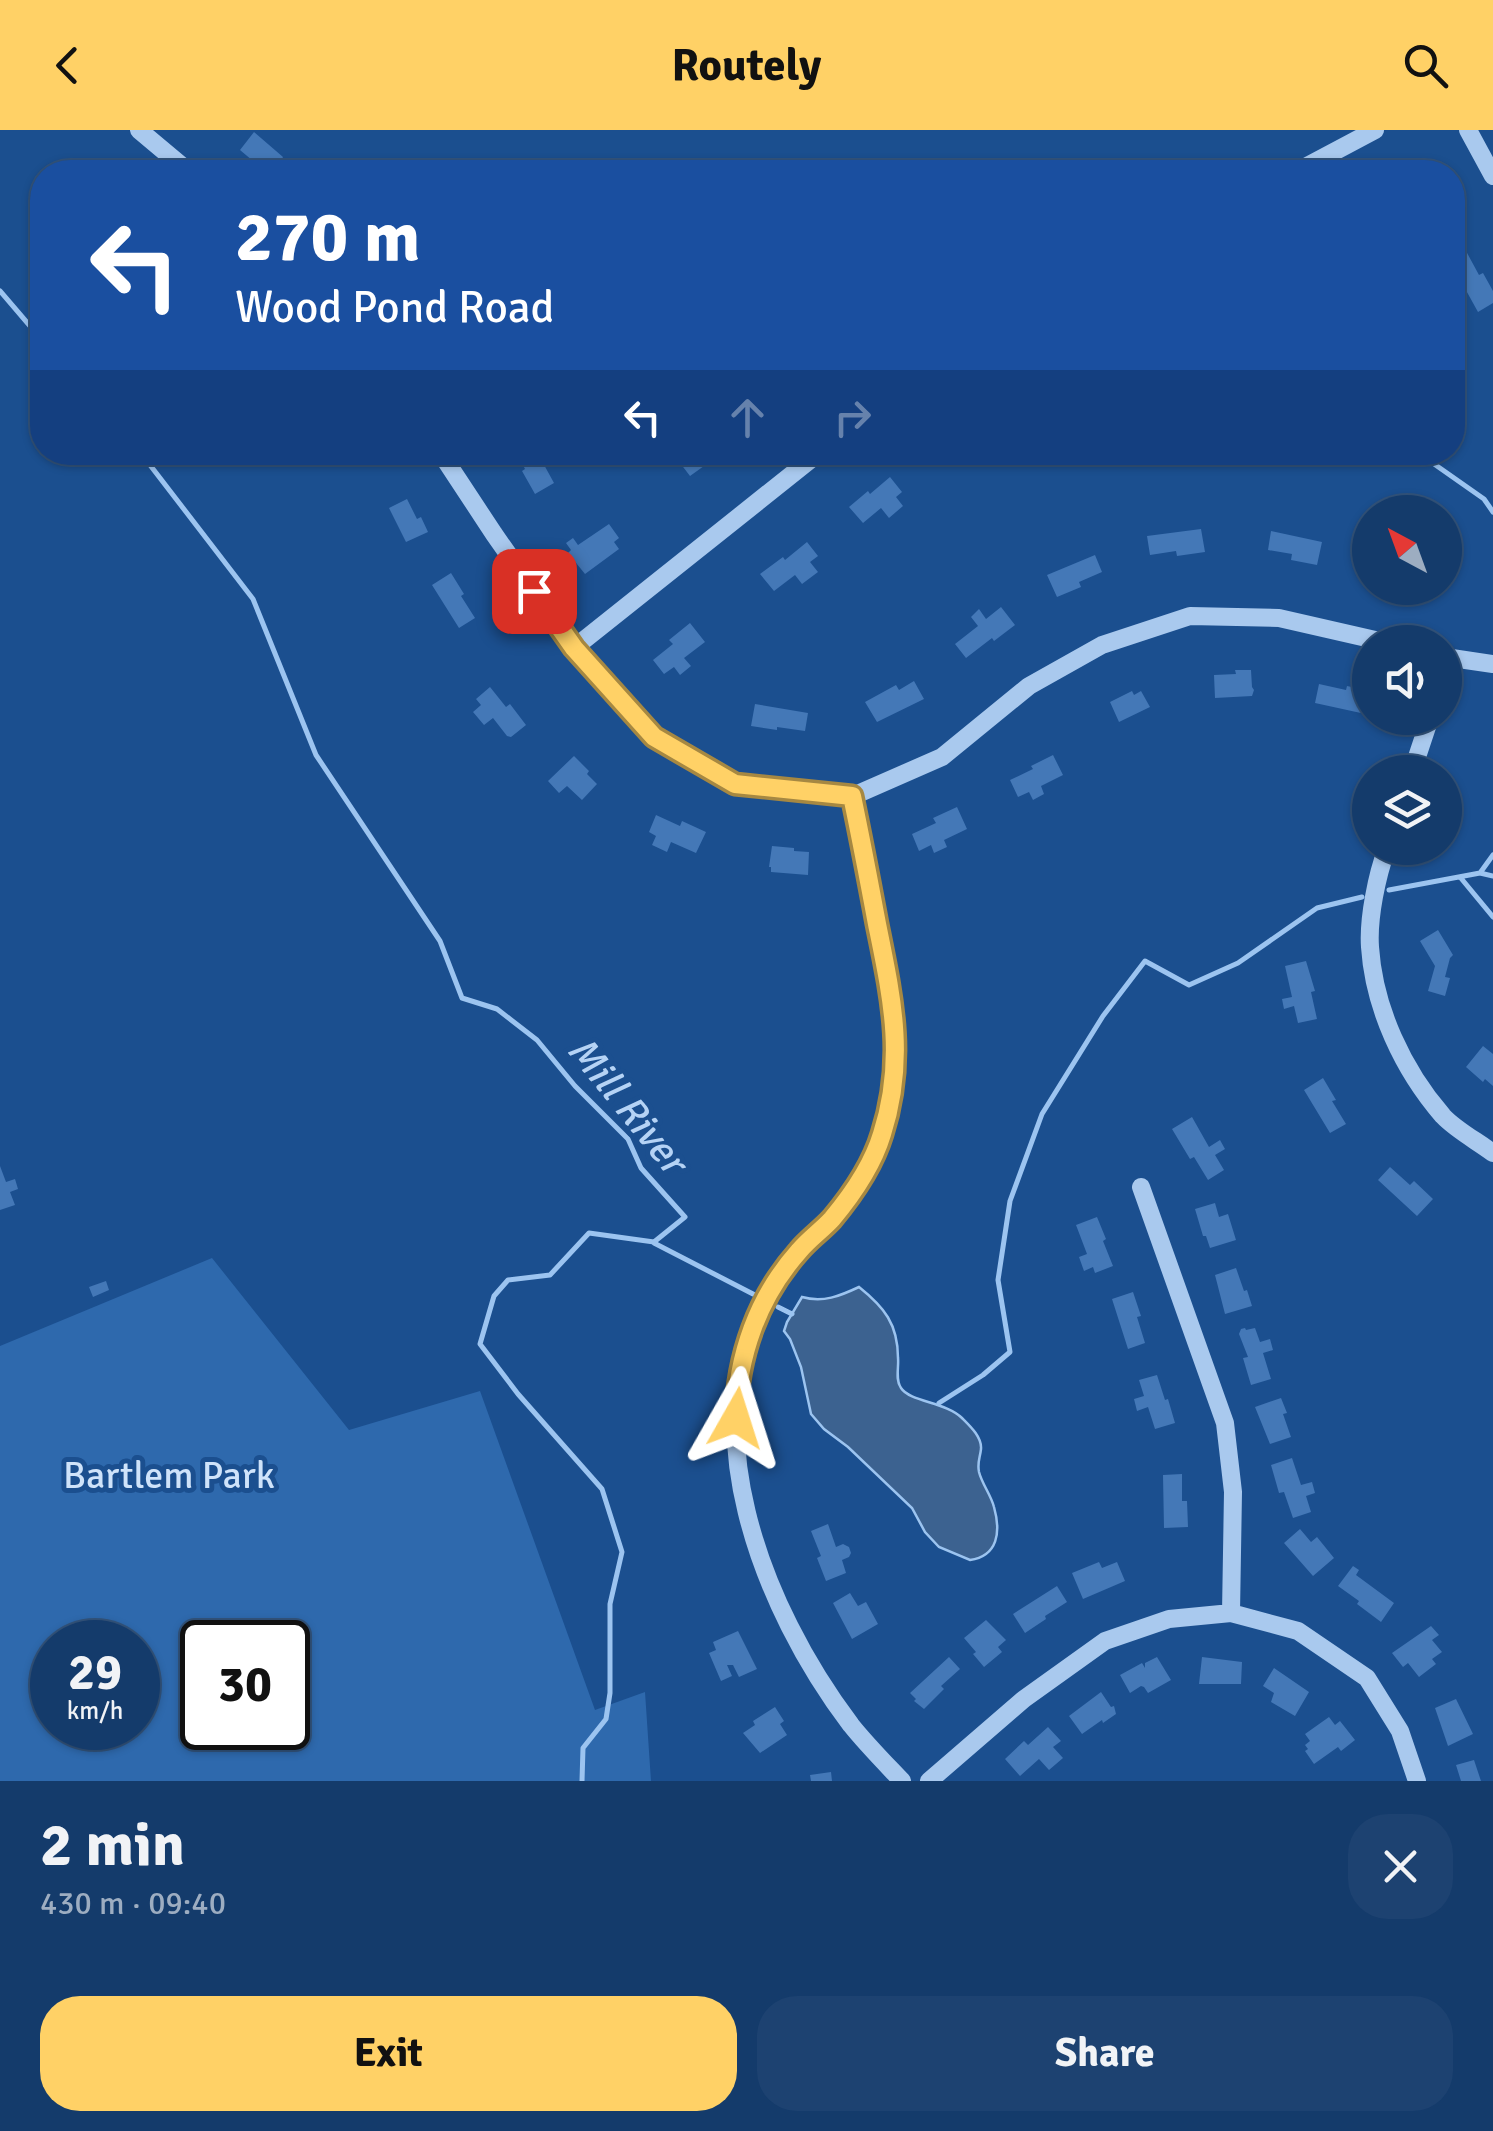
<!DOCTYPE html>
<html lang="en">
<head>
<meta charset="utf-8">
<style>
  body { margin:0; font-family:Signika,sans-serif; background:#1d4271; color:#f1f3f6; height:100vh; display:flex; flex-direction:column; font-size:38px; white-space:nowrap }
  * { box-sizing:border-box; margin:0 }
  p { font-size:32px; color:#9dadc1 }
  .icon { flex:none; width:55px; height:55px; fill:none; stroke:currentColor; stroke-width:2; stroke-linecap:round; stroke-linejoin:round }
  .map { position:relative; height:1651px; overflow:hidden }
  .details { display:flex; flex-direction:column; background:#143b6b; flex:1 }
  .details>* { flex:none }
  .top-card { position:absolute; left:30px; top:30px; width:1435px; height:305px; border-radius:40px; box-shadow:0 2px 8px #0004,0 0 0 2px #33557e; background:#1a4fa0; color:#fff; overflow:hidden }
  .needle { width:65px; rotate:319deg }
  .buttons { position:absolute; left:1352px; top:365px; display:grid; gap:20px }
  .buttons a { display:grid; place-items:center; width:110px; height:110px; border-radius:50%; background:#143b6b; box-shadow:0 2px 8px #0004,0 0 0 2px #33557e; font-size:50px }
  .speed { position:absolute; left:30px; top:1490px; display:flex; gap:20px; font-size:50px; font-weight:700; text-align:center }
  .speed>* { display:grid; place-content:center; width:130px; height:130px; border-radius:50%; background:#143b6b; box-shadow:0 2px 8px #0004,0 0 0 2px #33557e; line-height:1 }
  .speed small { font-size:25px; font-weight:400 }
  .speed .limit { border:5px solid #111; border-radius:15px; background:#fff; color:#111 }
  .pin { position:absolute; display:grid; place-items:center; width:85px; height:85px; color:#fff; margin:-42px; border-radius:20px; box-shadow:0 5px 15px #0006 }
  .me { position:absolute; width:110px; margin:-55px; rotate:6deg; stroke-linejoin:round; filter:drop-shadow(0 0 8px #0008) }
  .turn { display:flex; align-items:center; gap:35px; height:210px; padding:0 40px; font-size:45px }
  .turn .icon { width:130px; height:130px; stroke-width:2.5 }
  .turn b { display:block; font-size:70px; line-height:85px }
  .lanes { display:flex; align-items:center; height:95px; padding:0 40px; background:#0003; justify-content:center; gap:50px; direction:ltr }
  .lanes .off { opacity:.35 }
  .round { display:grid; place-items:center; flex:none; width:105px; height:105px; border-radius:40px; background:#1d4271 }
  .overview { display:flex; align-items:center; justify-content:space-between; height:170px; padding:0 40px }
  h1 { font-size:60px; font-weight:800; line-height:75px }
  .button { display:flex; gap:20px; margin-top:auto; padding:20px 40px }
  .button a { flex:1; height:115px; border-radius:40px; background:#ffd166; color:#111; font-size:40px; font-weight:800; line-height:115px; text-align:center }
  .button a+a { background:#1d4271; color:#f1f3f6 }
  header { display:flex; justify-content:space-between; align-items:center; height:130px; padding:0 40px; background:#ffd166; color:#111; font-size:45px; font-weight:800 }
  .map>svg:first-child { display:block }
  .green { fill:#2e69ad; fill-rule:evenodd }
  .water { fill:#3c6290; stroke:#9cc4f0; stroke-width:2.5 }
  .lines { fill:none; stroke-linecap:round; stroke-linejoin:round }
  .stream { stroke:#9cc4f0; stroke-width:5 }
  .building { fill:#4478b7 }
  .minor { stroke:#a9c9ee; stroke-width:18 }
  .route-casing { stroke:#a68842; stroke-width:25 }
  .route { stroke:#ffd166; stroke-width:18 }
  .labels { text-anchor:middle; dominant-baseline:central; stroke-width:10; stroke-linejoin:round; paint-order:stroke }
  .park-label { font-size:38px; fill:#cfe3fa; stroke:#1b4f8f }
  .water-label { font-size:40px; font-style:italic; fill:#b5d3f5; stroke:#1b4f8f }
</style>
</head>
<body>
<header><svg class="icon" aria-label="back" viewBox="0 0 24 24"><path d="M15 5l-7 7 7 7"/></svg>Routely<svg class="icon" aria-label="search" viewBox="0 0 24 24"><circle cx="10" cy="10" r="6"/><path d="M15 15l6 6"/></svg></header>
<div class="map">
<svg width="1493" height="1651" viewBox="0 0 1493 1651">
  <rect width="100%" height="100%" fill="#1b4f8f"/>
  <!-- green -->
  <path class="green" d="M212,1128L349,1300L480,1261L595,1580L645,1562L651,1651H0V1216ZM52,1512H138V1598H52ZM202,1512H288V1598H202Z"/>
  <!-- water -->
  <path class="water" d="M859,1157C884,1177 898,1194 898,1228C899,1237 895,1250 901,1258C910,1272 946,1272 962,1288C970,1296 982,1307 981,1319C980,1328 977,1333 979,1342C982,1354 991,1365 994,1377C1001,1402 998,1426 970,1430L939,1417L925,1402L912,1378L848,1317L824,1299L811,1284L801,1237L790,1209L784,1201L787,1192L802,1167C823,1173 840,1166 859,1157Z"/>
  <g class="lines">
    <!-- stream -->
    <path class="stream" d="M0,161L42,210
      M140,322L253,469L316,625L440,811L462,868L497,879L537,910L575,956L628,1009L641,1038L685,1087L654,1112L589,1103L550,1145L508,1150L494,1166L480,1214L518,1264L602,1359L622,1422L610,1474V1563L606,1589L583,1618L582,1651
      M1417,322L1484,369L1493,382
      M1480,743L1493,725
      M1460,747L1493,787
      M1389,760L1480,743L1493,746
      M654,1113L753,1164
      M778,1177L792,1184
      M939,1273L983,1245L1010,1222L998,1150L1010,1071L1042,984L1103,886L1145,831L1189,855L1238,833L1317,778L1362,767"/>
  </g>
  <!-- building -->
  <path class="building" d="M254,2L283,27L282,29L295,40L293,42H266L240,20Z
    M1425,28L1433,42H1405L1403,39Z
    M1466,121L1479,145L1483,143L1493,161V173L1478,182L1452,135V128Z
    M516,322H537L554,353L535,364L522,341L525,339Z
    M685,322H716L709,328L711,331L690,346L677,329Z
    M890,347L902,362L896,367L903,376L889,388L881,378L863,393L849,377L868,361L870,364Z
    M407,369L417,389L421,387L428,402L406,412L389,378Z
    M609,394L619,408L614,412L619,419L585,444L568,423L571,420L566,413L573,408L578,415Z
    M1201,399L1205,422L1177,426L1176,421L1150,425L1147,406Z
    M1271,401L1322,412L1317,435L1291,430L1292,424L1268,420Z
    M807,412L818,426L810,432L818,442L802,454L795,445L774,461L760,444L783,427L785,430Z
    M1095,425L1102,442L1079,452L1081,457L1057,467L1047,445Z
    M451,443L464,464L461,466L475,488L459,498L432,455Z
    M1001,477L1015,495L994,511L992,508L966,528L955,514L978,496L971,487L979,479L986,489Z
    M690,493L705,512L684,528L691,536L680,545L674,537L664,544L653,530L673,514L669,510Z
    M1235,540H1251L1252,557L1254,560L1252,566L1215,568L1214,545L1236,544Z
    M914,551L924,569L877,592L865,572L896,555L899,560Z
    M1319,554L1346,560L1347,556L1370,561V585L1315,573Z
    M490,557L506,577L510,574L526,595L511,607L507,606L493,588L484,595L473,582L481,575L476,569Z
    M1132,561L1134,565L1141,561L1150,577L1119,592L1110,572Z
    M755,574L808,583L805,601L777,597V600L751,596Z
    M1053,625L1063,645L1041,656L1044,664L1033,670L1029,662L1018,667L1010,650L1033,639L1031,636Z
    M574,626L589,641L587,644L597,654L582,670L567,656L559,663L548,651Z
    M957,677L967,699L944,710L947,717L934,723L931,715L919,721L912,704L936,693L933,688Z
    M656,685L680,696L682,691L706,702L696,723L671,712L667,722L652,715L656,706L649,702Z
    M772,716L794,718V721L809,722L808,745L771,742V737H769Z
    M1438,800L1453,825L1450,828L1445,847L1450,848L1445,866L1428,861L1435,836L1420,811Z
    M1306,831L1315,861L1311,862L1317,889L1298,893L1294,876L1284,879L1282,869L1292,867L1285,836Z
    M1483,916L1493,924V956L1485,949L1483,952L1466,937Z
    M1323,948L1336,970L1332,971L1346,994L1330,1003L1304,960Z
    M1192,987L1209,1017L1220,1010L1225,1019L1215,1025L1224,1040L1208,1050L1194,1027L1190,1029L1172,999Z
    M0,1036L6,1052L15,1049L18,1059L10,1062L15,1075L0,1080Z
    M1390,1037L1410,1055L1414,1051L1433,1069L1417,1086L1378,1050Z
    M1215,1073L1219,1087L1228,1084L1236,1110L1210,1118L1206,1106H1203L1195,1079Z
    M1097,1087L1106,1109L1103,1111L1113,1136L1095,1143L1093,1137L1084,1141L1079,1127L1087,1124L1076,1095Z
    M1236,1138L1244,1161L1247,1160L1252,1176L1225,1184L1215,1145Z
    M106,1151L109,1160L93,1167L89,1157Z
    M1133,1162L1141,1186L1137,1187L1145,1213L1128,1219L1112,1169Z
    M1245,1198L1246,1200L1255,1198L1260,1212L1270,1209L1273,1220L1263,1223L1271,1249L1251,1255L1243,1228L1248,1227L1239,1204L1241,1199Z
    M1157,1245L1165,1270L1168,1269L1175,1293L1155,1299L1148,1277L1137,1281L1134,1269L1144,1266L1139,1250Z
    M1281,1268L1287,1283L1283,1284L1291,1307L1270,1314L1255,1277Z
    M1292,1328L1301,1355L1312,1352L1315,1363L1306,1366L1311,1382L1293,1388L1284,1362L1279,1363L1271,1335Z
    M1182,1344V1371H1187L1188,1397L1164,1398L1163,1345Z
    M828,1394L836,1417L843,1414L849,1417L851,1423L849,1427L842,1430L846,1443L826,1451L817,1428L821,1426L811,1401Z
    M1300,1399L1311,1412L1317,1407L1334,1428L1313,1446L1284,1413Z
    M1099,1432L1102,1438L1117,1432L1125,1451L1083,1469L1072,1443Z
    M1353,1436L1359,1440L1356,1445L1394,1473L1381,1492L1357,1474L1359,1471L1338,1456Z
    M1057,1456L1067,1472L1045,1486L1046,1489L1025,1503L1013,1484Z
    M850,1463L858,1476L866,1472L878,1494L852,1509L833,1473Z
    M986,1490L1006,1510L998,1517L1002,1522L984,1537L973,1524L976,1522L964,1508Z
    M1431,1496L1439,1505L1432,1510L1442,1522L1432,1529L1436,1534L1419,1547L1408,1533L1403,1537L1392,1523Z
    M738,1501L757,1539L739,1547L733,1535H727L732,1546L721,1551L709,1523L716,1520L713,1512Z
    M949,1527L960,1539L941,1556L944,1559L924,1579L914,1571L916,1569L910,1563Z
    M1157,1527L1171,1550L1148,1563L1144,1557L1141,1556L1130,1563L1120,1545L1142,1533L1145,1538V1533Z
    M1202,1527L1242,1532L1241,1554H1199Z
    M1274,1538L1309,1562L1295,1586L1271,1572L1274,1563L1263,1556Z
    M1101,1562L1111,1577L1114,1576L1116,1584L1103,1593L1102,1590L1082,1604L1069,1586Z
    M1456,1569L1473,1604L1448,1616L1435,1578Z
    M775,1577L784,1591L780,1594L787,1605L760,1623L743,1603L755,1595L753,1591Z
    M1329,1587L1335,1595L1340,1591L1355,1610L1341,1621L1338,1617L1314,1634L1305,1621L1308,1619L1305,1615L1310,1611L1305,1604Z
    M1048,1597L1061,1611L1053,1617L1063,1628L1049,1640L1039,1629L1020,1646L1005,1629L1024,1611L1028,1615Z
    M1474,1630L1481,1651H1461L1456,1635Z
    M831,1642L832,1651H811L810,1645Z"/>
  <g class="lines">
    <!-- minor -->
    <path class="minor" d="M139,0L189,42
      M1468,0L1493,46
      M1296,42L1375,0
      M440,322L494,404L574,518L655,607L735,654L853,666L942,627L1029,556L1102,515L1190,486L1279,488L1384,512
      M574,518L820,322
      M1445,527L1493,534
      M1412,642L1430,588
      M853,666C862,713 871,760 880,807C889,855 903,908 894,957C885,1005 864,1047 834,1085C825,1097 813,1107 802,1118C792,1128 783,1141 775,1154C686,1289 763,1479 851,1595C867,1615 885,1633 902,1651
      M1387,718C1377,745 1368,788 1370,817C1374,878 1403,940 1443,986C1456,1000 1477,1011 1493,1023
      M1141,1057L1225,1293L1233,1362L1231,1483
      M929,1651L1024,1569L1105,1511L1169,1489L1231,1483L1298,1501L1367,1548L1400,1601L1417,1651"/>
  </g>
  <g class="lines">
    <defs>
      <path id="route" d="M534,461L574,518L654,607L735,654L852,666C861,709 869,751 877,794C892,868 906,929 882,1004C873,1034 852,1065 832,1089C822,1100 809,1109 799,1121C758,1167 737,1226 736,1288"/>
    </defs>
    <!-- route casing -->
    <use href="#route" class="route-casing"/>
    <!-- route -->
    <use href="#route" class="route"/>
  </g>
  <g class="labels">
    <!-- park labels -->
    <g class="park-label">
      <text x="169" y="1345">Bartlem Park</text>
    </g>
    <!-- water labels -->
    <g class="water-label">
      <text transform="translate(627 975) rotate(51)">Mill River</text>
    </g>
  </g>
</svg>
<div class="buttons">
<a><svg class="needle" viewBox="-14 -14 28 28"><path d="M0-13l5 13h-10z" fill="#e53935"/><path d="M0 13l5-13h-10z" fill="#9dadc1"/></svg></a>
<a><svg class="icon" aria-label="sound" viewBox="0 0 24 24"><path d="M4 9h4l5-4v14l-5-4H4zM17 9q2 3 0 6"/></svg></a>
<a><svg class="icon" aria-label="layers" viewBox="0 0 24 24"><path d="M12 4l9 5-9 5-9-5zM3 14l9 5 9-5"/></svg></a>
</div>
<div class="speed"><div>29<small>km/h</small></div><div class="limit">30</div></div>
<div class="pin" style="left:534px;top:461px;background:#d93025"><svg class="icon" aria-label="arrive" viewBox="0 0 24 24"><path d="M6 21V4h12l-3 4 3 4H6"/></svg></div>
<svg class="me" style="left:736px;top:1288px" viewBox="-20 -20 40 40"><path d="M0-17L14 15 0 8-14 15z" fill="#ffd166" stroke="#fff" stroke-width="4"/></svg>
<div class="top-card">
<div class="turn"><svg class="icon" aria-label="left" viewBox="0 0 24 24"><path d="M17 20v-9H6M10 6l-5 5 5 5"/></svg><div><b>270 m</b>Wood Pond Road</div></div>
<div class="lanes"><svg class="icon" aria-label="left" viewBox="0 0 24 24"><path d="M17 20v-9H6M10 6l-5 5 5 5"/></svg><svg class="icon off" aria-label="ahead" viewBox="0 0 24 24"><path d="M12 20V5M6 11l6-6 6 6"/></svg><svg class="icon off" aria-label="right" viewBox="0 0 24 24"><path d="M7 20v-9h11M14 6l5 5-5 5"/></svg></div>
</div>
</div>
<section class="details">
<div class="overview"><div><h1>2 min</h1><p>430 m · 09:40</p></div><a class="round"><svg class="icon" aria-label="close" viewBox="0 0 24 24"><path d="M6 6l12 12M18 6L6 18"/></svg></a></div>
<div class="button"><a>Exit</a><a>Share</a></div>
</section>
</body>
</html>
